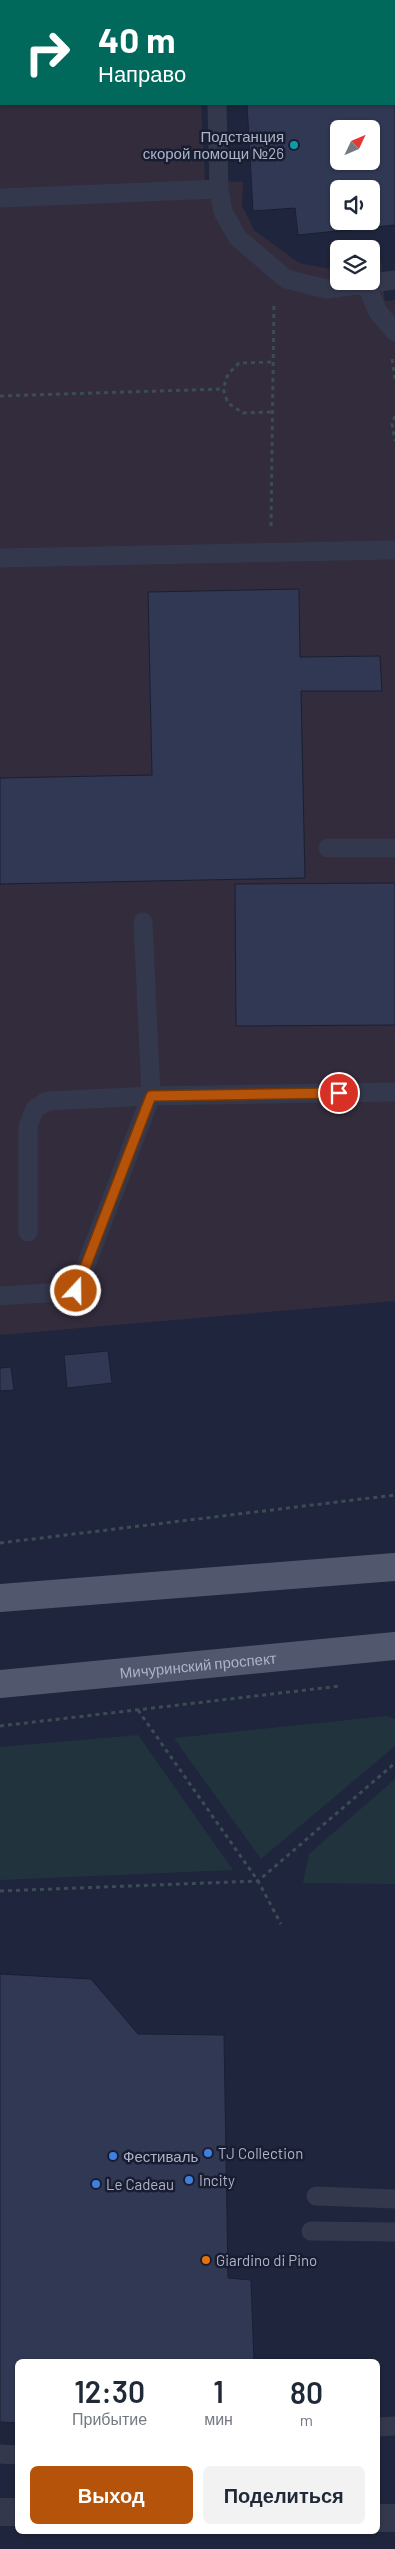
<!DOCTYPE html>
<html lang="ru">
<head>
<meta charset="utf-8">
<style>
  body { margin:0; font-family:Barlow,sans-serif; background:#f2f2f3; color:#1f2937; height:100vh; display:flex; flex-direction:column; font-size:19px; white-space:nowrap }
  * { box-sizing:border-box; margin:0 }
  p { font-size:16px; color:#747a83 }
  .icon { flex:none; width:28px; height:28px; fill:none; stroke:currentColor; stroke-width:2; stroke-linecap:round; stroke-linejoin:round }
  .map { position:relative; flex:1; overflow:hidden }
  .panel { position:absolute; left:15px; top:2359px; width:365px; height:175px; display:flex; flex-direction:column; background:#fff; border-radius:8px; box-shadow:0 1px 4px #0004 }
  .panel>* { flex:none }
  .top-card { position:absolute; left:0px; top:0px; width:395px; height:105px; box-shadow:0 1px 4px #0004; background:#00695c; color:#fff; overflow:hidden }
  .needle { width:32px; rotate:46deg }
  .fabs { position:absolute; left:330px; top:120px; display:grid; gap:10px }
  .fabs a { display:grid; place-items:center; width:50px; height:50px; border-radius:8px; background:#fff; box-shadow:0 1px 4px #0004; font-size:25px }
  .pin { position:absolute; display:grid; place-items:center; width:42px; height:42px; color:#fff; margin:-21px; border:2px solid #fff; border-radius:50%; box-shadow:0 1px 5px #0007 }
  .me { position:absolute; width:55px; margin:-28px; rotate:21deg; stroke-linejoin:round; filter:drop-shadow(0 0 4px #0008) }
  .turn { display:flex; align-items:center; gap:18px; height:105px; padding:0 15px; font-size:22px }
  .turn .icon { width:65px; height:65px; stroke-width:2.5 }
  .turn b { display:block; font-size:35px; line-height:42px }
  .eta { display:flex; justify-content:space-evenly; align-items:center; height:85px; text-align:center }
  .eta b { font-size:30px; font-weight:600; line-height:35px }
  .cta { display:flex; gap:10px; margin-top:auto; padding:10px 15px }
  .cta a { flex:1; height:58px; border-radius:8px; background:#b45309; color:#fff; font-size:20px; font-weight:600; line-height:58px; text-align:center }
  .cta a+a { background:#f2f2f3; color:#1f2937 }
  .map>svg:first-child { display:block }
  .medical { fill:#322c3c }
  .green { fill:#21343d }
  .building { fill:#313853; stroke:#1b1f33; fill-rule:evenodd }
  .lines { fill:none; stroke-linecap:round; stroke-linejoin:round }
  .path { stroke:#3a4d55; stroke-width:3; stroke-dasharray:4 4; stroke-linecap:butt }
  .lane { stroke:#33384c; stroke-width:19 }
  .street { stroke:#33384c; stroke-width:28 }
  .primary { stroke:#51576c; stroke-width:28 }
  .route-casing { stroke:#753606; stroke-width:12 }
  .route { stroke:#b45309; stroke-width:9 }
  .culture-dot { fill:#0f9aa8; stroke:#191d31; stroke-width:2 }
  .shop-dot { fill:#3f7fe0; stroke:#191d31; stroke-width:2 }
  .food-dot { fill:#e8710a; stroke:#191d31; stroke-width:2 }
  .labels { text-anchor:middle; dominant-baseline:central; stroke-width:5; stroke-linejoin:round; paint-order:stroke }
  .poi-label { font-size:15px; fill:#aeb3c8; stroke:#191d31; text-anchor:start }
  .street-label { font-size:15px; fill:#aeb3c8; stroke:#191d31 }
</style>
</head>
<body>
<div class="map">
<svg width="395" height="2549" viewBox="0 0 395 2549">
  <rect width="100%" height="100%" fill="#1f253c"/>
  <!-- medical -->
  <path class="medical" d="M0,14L1,104H201L205,180L243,182L242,206L254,230L299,263L331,269L339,268V281H371V263L381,261L385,301L395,300V1301L0,1335Z"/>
  <!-- green -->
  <path class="green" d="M0,0H195V1H1L0,14Z
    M386,1716L395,1719V1746L261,1859L174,1738Z
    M138,1735L233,1870L0,1880V1747Z
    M395,1779V1884L303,1883L309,1854Z"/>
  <!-- building -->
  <path class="building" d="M395,41V225L298,235L295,208L253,211L247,104H394ZM339,129H371V161H339ZM339,189H371V221H339Z
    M299,589L300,657L380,656L382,691H301L305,878L0,884V778L152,775L148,592Z
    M395,883V1025L236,1026L235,884Z
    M108,1351L112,1383L67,1388L64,1355Z
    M11,1367L14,1390L0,1391V1368Z
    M0,1974L91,1979L138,2034L224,2035L228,2278L251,2280L254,2361H18V2423L0,2422Z"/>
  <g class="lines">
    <!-- path -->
    <path class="path" d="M392,359L395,379
      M271,362L239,363L228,374L223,389L228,403L243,413L272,412
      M0,396L223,389
      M395,416L392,424L395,441
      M271,526L274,302
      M0,1543L395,1495
      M138,1710L258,1881L281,1924
      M0,1726L340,1686
      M0,1891L258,1881L395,1763"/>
    <!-- lane -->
    <path class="lane" d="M373,1L382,0
      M217,104L219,189
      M0,198L219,189L223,212L238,238L286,279L326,289L366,284L378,312L395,332
      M366,284L395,280
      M0,558L395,550
      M328,848H395
      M28,1232V1126L35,1109L47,1101L151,1096L395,1092
      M0,1296L76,1291L151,1096L143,922
      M316,2196L395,2199
      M311,2231L395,2232
      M378,2427L395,2426
      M0,2454L18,2455"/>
    <!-- street -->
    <path class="street" d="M0,2512H18
      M378,2518H395"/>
    <!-- primary -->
    <g class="primary">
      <path d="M0,1598L395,1567"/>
      <path id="s1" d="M0,1684L395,1646"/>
    </g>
  </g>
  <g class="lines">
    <defs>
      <path id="route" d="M76,1291L151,1096L339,1093"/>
    </defs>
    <!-- route casing -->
    <use href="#route" class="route-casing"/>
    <!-- route -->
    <use href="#route" class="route"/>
  </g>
  <!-- markers -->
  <circle class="culture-dot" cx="294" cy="145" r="5"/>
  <g class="shop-dot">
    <circle cx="208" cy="2153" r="5"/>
    <circle cx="113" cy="2156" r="5"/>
    <circle cx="189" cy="2180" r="5"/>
    <circle cx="96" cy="2184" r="5"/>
  </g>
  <circle class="food-dot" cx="206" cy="2260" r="5"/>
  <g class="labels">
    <!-- poi labels -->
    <g class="poi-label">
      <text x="284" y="136" text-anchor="end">Подстанция<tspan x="284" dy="17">скорой помощи №26</tspan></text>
      <text x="218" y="2153">TJ Collection</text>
      <text x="123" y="2156">Фестиваль</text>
      <text x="199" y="2180">Incity</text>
      <text x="106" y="2184">Le Cadeau</text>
      <text x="216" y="2260">Giardino di Pino</text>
    </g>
    <!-- street labels -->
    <g class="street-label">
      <text stroke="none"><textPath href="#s1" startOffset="199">Мичуринский проспект</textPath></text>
    </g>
  </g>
</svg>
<div class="fabs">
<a><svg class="needle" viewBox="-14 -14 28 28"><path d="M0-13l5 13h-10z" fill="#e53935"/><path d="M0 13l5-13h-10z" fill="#747a83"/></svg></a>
<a><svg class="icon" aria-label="sound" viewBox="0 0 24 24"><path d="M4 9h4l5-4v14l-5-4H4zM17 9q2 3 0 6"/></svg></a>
<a><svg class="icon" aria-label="layers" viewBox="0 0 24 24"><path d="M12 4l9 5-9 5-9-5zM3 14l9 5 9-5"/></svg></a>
</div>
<div class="pin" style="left:339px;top:1093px;background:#d93025"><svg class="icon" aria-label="arrive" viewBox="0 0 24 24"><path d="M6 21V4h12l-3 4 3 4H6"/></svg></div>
<svg class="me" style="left:76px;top:1291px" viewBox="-20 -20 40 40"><circle r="17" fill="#b45309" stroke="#fff" stroke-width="3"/><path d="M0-11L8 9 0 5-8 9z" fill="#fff"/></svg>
<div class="top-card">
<div class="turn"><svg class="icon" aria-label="right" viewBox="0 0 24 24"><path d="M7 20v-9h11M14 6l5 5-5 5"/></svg><div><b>40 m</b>Направо</div></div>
</div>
<section class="panel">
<div class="eta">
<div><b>12:30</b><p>Прибытие</p></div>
<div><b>1</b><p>мин</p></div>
<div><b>80</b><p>m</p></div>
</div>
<div class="cta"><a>Выход</a><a>Поделиться</a></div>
</section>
</div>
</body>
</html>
